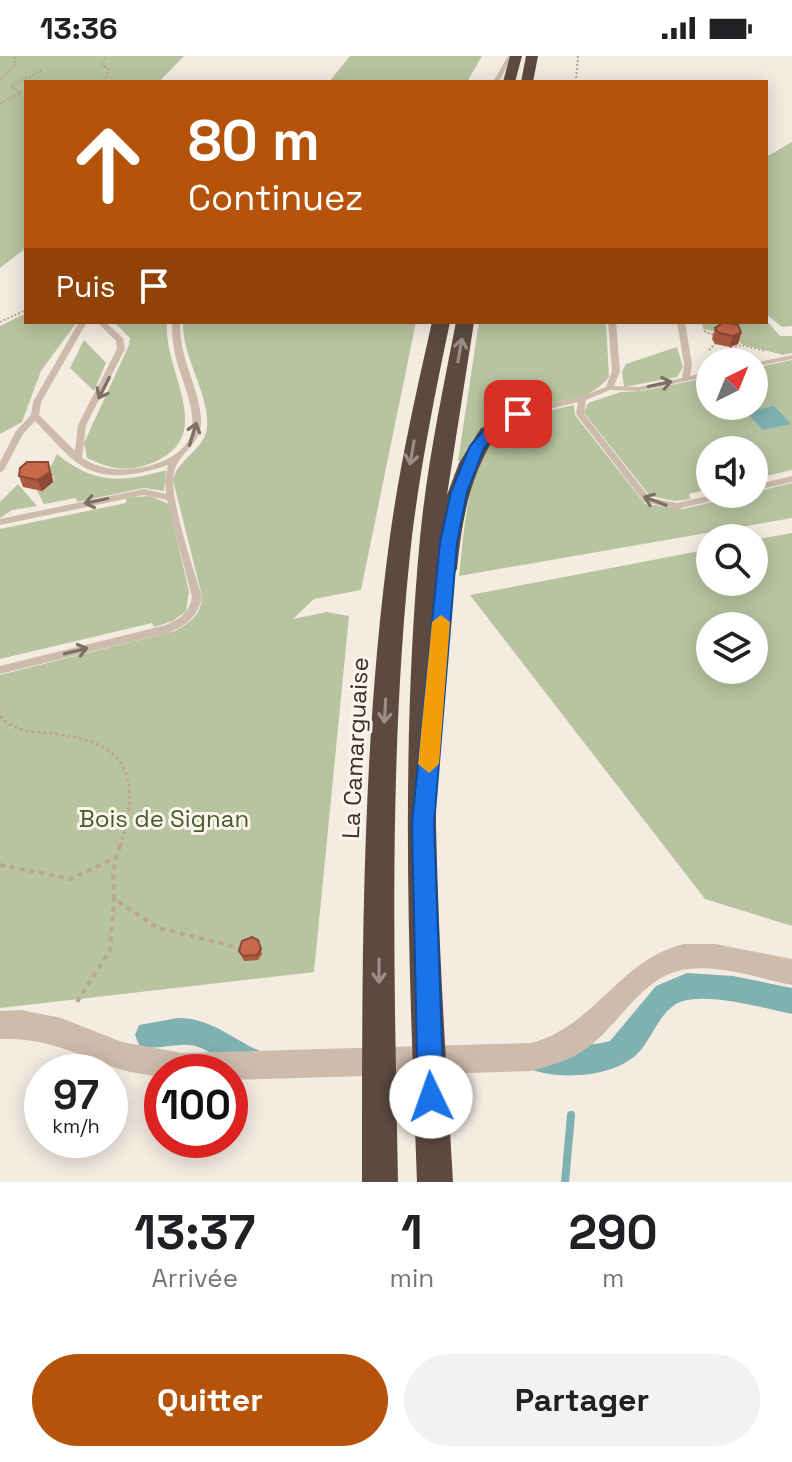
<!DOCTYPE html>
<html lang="fr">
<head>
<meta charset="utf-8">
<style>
  body { margin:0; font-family:"Space Grotesk",sans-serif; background:#f2f2f2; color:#202124; height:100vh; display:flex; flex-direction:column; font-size:30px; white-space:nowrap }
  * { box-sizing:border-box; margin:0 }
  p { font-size:26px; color:#757577 }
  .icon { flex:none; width:44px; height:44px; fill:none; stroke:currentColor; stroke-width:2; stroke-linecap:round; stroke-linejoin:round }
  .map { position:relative; height:1126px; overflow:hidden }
  .side { display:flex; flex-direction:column; background:#fff; flex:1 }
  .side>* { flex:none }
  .banner { position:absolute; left:24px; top:24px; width:744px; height:244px; border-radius:0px; box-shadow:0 4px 20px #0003; background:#b45309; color:#fff; overflow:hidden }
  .needle { width:52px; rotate:43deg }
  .buttons { position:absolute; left:696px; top:292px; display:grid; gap:16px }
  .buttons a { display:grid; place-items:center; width:72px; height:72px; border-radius:50%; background:#fff; box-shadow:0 4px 20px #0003; font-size:40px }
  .speed { position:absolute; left:24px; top:998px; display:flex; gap:16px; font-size:40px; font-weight:700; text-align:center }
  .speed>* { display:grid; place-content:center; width:104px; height:104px; border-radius:50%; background:#fff; box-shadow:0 4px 20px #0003; line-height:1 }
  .speed small { font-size:20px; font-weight:400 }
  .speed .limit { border:12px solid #d22; background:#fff; color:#111 }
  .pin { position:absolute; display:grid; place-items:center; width:68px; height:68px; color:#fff; margin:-34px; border-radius:16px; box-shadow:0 4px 12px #0006 }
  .me { position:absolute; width:88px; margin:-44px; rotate:357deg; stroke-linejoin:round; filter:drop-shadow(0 0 6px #0008) }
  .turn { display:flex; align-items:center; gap:28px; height:168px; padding:0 32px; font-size:36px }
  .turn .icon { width:104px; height:104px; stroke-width:2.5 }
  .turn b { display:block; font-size:56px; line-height:68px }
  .then { display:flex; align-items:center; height:76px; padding:0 32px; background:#0003; gap:16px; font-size:30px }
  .eta { display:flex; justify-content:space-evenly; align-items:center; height:136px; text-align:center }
  .eta b { font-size:48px; font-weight:700; line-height:56px }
  .cta { display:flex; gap:16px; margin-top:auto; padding:16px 32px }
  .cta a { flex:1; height:92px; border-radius:48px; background:#b45309; color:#fff; font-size:32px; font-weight:700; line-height:92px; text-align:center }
  .cta a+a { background:#f2f2f2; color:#202124 }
  .status { display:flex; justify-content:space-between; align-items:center; height:56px; padding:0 40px; background:#fff; direction:ltr }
  .status svg { height:22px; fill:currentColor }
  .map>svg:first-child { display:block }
  .green { fill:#b8c4a0; fill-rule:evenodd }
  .water { fill:#7fb0b2 }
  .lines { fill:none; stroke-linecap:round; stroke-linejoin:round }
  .stream { stroke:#7fb0b2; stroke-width:8 }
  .canal { fill:#7fb0b2; fill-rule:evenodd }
  .path-far2 { stroke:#b9a596; stroke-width:2; stroke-dasharray:2 2; stroke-linecap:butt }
  .path-far1 { stroke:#b9a596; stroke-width:3; stroke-dasharray:3 3; stroke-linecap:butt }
  .path { stroke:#b9a596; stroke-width:4; stroke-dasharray:5 5; stroke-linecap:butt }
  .lane { fill:#cdbbac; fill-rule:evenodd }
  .street { fill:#cdbbac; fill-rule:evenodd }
  .highway { fill:#5c4a42; fill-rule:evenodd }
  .wall { fill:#ac5a40 }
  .shaded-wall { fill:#8c4a34 }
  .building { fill:#c8694b; stroke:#8c4a34; stroke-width:2 }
  .oneway { stroke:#9c8e87 }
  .oneway2 { stroke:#7d6f65 }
  .route { fill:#1a73e8; stroke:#114b97; stroke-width:2 }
  .slow { fill:#f59e0b }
  .labels { text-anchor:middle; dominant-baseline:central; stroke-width:6; stroke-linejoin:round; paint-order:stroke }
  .street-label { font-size:24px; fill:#3b302b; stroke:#fbf5ee }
  .park-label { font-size:24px; fill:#4a5a2e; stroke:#fbf5ee }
</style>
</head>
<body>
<div class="status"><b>13:36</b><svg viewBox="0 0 49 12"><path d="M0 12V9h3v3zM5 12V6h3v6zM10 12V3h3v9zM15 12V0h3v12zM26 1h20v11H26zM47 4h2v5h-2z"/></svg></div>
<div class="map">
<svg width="792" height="1126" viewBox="0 0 792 1126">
  <rect width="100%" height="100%" fill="#f4ebe1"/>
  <!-- green -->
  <path class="green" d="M0,0H184L159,26H26V192L0,212Z
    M350,0H482L467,26H329Z
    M792,86V270L782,271L766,258V101Z
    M26,257V266H77L41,315L22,366L0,378V270Z
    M766,264L780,280H792V297L783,299L741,288L736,280L703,273L702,266Z
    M114,266H167C163,317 219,380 152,407C128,417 110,413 87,402L84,387L129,289L130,282Z
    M183,266H416L361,534L314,543L293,563L327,556L349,560L314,916L0,952V619L175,575C191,566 201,559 202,540L173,424C178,402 205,394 207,371C210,339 182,302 183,266Z
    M479,266H606L609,321C574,366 505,323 461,405H458Z
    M84,284L106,307L94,335L70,312Z
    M677,291L683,311L677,321L624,331L622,315L626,308Z
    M792,304V414L754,423V394H710V433L689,438L691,443L675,445L650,440L584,357L588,347L621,336L642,335L710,321V350H754V312Z
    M574,349L575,359L645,448L683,453L792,427V462L459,520C464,477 467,395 509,370C528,358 553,354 574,349Z
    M57,398C93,428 122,427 166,414L164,435L144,432L77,446L76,442L44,448L37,435L53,426L54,420L48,416Z
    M18,428L37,450L12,454L0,462V446Z
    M150,440L169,448L189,536L186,555L173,565L154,571L152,567L0,603V473L126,447V442Z
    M792,477V870L705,843L470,539L710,493V526H754V484ZM710,570H754V614H710Z"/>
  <!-- water -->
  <path class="water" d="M774,350L791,368L763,374L746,356Z"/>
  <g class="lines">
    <!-- stream -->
    <path class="stream" d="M565,1126L571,1059"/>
    <!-- canal -->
    <path class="canal" d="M687,917L733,920L792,932V958C763,952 712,937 683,945C662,951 653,980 640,995C617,1021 561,1025 530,1013L526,1003L530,993C554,983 584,993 610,985L656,930Z
      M178,962C212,962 233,984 262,996L266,1006L262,1016C234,1027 224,1001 201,992C181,983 159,997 139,989L135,979L139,969Z"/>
    <!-- path-far2 -->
    <path class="path-far2" d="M0,24L16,8L14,0
      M106,26L108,13L101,8L107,0
      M576,26L578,0
      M0,48L21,37L11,30L43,14
      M0,266L26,254
      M704,275L714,279
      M730,291L744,306
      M731,292L741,289L766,295
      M709,294L715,288"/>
    <!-- path-far1 -->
    <path class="path-far1" d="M0,660C17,678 32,675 56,678C131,687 141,724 120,791"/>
    <!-- path -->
    <path class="path" d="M120,789L113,815L114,843L158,872L241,892
      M0,809L71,823L115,802
      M77,946L110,894L114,843"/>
    <!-- lane -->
    <path class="lane" d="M508,0H512L499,26H493Z
      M79,266H87L41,346L39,359L75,395L78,369L117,293L116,285L97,266H105L123,282L125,293L86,369L82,402C103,415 125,416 149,410C215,391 190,350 176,303C173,291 172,279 172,266H180C179,303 198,328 201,362C203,388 180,394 174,416C168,440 194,514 202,541C197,562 186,570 167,577L0,618V610L166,569C180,563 189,557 192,541L167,444L144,439L0,469V463L144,433L166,438L165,425L168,409C138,419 104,427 76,406C61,394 48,378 35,365L23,378L4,414L0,417V406L16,375L31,359L33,346Z
      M608,266H616L620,315L614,330L639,331L682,322L684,308L677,266H685L692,308L690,320L710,316V320L639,335L610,334L586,344L584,358L650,442L677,447L717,438H734L733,440L677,453L644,446L576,358L578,346L521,360L491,378H485V374L515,356L579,341L606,331L612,315Z
      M792,299V303L754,311V307Z
      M792,420V426L754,435V429Z"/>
    <!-- street -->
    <path class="street" d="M684,888H715L792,903V929C757,922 718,907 682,914C640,922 617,973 583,995C567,1005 549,1010 531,1015L230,1024V1016H162V1021C148,1019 133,1017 119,1013C79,999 44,981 0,983V955L21,954L61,962L122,986L182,997L531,987C594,971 620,903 684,888Z"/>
    <!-- highway -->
    <path class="highway" d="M510,0H522L515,26H503Z
      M526,0H538L533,26H521Z
      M432,266H450C435,337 421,408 412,480C388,695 394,911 398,1126H362C362,910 361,694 390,480C400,408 416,337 432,266Z
      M456,266H474L447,439L459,407L481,372L488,370L498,376C470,418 462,463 457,513L454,519L440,520C428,722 441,924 453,1126H417C409,911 400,696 420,482C427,409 442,338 456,266Z"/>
  </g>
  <!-- wall -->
  <path class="wall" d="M715,272L741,277L738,288L730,291L715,288L712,283Z
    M52,417L53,426L42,435L23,431L19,420Z
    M258,884L262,898L258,904L244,905L239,895Z"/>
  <!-- shaded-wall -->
  <path class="shaded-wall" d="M741,277L738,288L730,291L733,280Z
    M48,406L53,426L42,435L38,424Z"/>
  <!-- building -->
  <path class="building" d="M724,266L738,269L741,277L733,280L719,277L715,272Z
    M27,406H48L50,416L38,424L19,420L20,412Z
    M252,881L258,884L261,893L257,899L243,900L239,895L242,885Z"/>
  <!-- one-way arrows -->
  <defs><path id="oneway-shaft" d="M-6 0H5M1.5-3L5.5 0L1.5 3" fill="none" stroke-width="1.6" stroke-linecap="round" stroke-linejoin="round" transform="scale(2)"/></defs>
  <g class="oneway">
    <use href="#oneway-shaft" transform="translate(460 294) rotate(-80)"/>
    <use href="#oneway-shaft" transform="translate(412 397) rotate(100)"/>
    <use href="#oneway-shaft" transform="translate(385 655) rotate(93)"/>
    <use href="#oneway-shaft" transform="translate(379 915) rotate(90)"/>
  </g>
  <g class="oneway2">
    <use href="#oneway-shaft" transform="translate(660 328) rotate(-12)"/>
    <use href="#oneway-shaft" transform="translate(104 332) rotate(117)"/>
    <use href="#oneway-shaft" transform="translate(193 378) rotate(-73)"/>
    <use href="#oneway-shaft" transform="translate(96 445) rotate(168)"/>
    <use href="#oneway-shaft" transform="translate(655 445) rotate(-159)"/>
    <use href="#oneway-shaft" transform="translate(76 595) rotate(-14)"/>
  </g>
  <!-- route -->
  <path class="route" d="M518,354L523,355V361L502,373L484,392L467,436L457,487L434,768L444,1041L440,1051L431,1054L421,1051L418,1041L412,768L440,487L451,436L470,390L491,366Z"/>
  <!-- slow -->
  <path class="slow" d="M441,559L450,566L439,708L429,717L418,708L432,566Z"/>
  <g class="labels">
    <!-- street labels -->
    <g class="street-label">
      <text transform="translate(355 692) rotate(-87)">La Camarguaise</text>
    </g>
    <!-- park labels -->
    <g class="park-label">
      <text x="164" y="762">Bois de Signan</text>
    </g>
  </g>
</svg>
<div class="buttons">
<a><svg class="needle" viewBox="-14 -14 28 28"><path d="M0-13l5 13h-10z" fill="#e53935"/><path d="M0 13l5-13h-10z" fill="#757577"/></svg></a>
<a><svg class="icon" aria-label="sound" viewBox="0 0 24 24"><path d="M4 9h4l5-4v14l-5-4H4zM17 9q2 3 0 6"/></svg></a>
<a><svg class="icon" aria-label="search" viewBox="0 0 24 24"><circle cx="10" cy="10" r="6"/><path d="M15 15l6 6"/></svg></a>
<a><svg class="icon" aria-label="layers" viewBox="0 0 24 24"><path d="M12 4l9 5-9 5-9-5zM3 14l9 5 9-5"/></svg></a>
</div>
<div class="speed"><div>97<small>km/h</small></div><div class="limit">100</div></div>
<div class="pin" style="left:518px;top:358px;background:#d93025"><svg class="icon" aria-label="arrive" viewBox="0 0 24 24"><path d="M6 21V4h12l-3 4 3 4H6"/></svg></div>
<svg class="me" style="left:431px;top:1041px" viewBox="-20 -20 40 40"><circle r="19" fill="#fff"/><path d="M0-13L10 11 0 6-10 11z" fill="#1a73e8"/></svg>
<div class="banner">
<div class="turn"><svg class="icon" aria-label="ahead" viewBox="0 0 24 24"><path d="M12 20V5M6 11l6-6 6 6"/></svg><div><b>80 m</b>Continuez</div></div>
<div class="then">Puis<svg class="icon" aria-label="arrive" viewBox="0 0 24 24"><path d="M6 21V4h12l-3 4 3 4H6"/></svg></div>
</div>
</div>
<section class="side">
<div class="eta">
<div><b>13:37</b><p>Arrivée</p></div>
<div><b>1</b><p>min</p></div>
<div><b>290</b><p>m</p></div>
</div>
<div class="cta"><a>Quitter</a><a>Partager</a></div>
</section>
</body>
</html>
